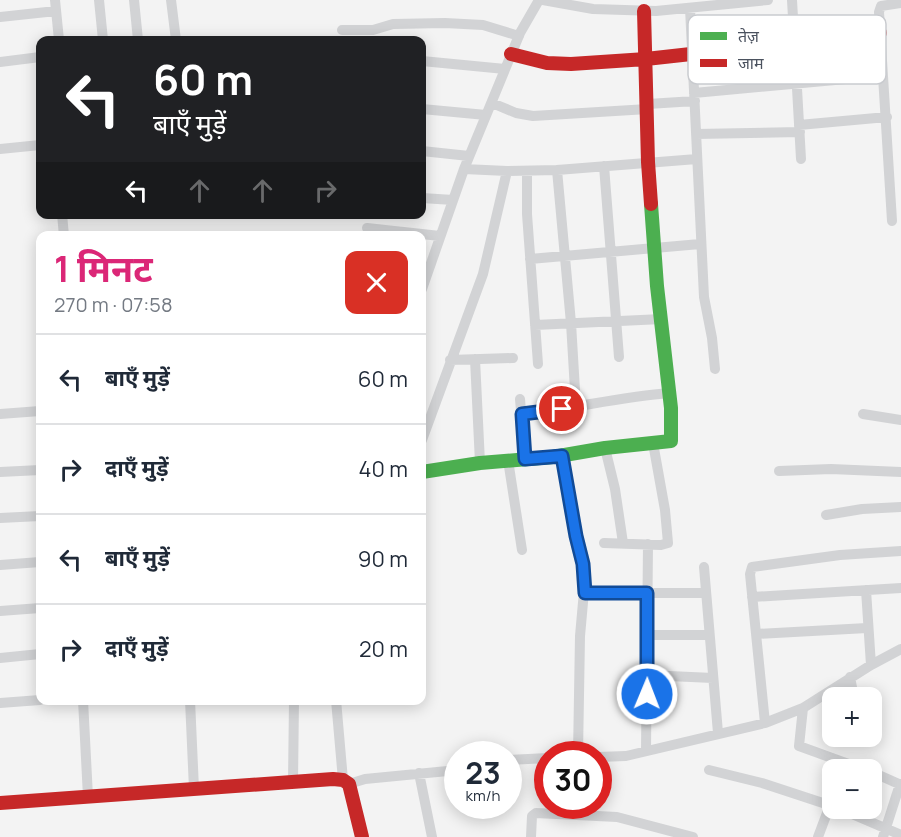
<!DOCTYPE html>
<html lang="hi">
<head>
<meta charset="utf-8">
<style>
  body { margin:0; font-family:Manrope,"Noto Sans Devanagari",sans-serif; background:#f6f6f7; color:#1f2937; height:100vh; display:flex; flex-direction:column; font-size:22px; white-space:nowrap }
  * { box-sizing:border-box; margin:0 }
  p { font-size:20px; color:#747a83 }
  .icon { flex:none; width:33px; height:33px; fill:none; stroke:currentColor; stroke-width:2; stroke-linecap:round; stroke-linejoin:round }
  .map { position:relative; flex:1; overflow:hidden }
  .details { position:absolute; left:36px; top:231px; width:390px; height:474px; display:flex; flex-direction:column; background:#fff; border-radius:12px; box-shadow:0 3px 15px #0003 }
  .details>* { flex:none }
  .hud { position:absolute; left:36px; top:36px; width:390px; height:183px; border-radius:12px; box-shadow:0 3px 15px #0003; background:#202124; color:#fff; overflow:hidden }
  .tools { position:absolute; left:822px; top:687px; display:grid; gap:12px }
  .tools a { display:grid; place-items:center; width:60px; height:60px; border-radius:12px; background:#fff; box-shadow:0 3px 15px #0003; font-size:30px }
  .speed { position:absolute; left:444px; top:741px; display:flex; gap:12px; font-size:30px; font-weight:700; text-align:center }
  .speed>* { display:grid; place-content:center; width:78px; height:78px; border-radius:50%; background:#fff; box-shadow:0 3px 15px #0003; line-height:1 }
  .speed small { font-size:15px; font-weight:400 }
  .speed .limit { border:9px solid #d22; background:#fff; color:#111 }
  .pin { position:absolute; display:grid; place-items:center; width:51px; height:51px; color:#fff; margin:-26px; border:3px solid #fff; border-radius:50%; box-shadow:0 2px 6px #0007 }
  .me { position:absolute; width:66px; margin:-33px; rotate:1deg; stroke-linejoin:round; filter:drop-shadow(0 0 4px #0008) }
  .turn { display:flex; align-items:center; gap:21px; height:126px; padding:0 18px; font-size:27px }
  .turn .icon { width:78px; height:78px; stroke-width:2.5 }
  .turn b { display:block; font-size:42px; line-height:51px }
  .lanes { display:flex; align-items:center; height:57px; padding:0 18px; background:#0003; justify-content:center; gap:30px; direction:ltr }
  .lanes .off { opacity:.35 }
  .round { display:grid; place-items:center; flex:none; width:63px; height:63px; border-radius:12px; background:#f6f6f7 }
  .summary { display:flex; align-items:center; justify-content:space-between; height:102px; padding:0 18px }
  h1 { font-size:36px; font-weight:700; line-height:45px; color:#db2777 }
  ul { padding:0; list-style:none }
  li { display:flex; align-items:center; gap:18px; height:90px; padding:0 18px; border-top:2px solid #e0e1e3 }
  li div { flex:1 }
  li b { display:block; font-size:22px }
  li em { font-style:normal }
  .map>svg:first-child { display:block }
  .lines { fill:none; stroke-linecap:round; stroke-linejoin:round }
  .street { stroke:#d2d3d5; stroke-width:10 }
  .fast { stroke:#4caf50; stroke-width:14 }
  .jam { stroke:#c62828; stroke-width:14 }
  .route-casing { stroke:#114b97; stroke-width:15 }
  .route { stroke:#1a73e8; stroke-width:10 }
  .key { fill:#fff; stroke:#c9cbcf; stroke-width:1.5 }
  .key-label { font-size:16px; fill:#4b525f }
</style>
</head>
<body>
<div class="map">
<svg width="901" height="837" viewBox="0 0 901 837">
  <rect width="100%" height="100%" fill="#f3f3f3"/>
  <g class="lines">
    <!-- street -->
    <path class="street" d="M55,0L59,40
      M99,0L103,40
      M134,0L138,40
      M171,0L176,40
      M543,0L593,9L656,11L768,0
      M792,0L801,159
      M690,8L704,297L712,338L715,369
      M0,17L56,11
      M342,30H373L393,24L445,23L483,25L519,36
      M422,61L505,69
      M0,62L40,57
      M694,93L857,78
      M492,103L516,113L533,116L648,109
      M648,104L695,101
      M422,109L486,115
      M799,125L887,117
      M696,134L800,132
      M0,149L40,145
      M422,151L469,156
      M604,166L619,357
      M464,169L507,171L557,170L697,159
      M557,170L571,323L576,407
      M527,171V214L538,364
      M422,198L453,200
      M62,214L64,236
      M892,221L879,12L881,6L901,3
      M367,228L440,236
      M530,259L700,244
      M422,289L464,169L520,33L539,0
      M535,325L662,319
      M475,359L480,463
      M450,360L513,358
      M520,399L525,459
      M0,414L40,411
      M522,414C571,409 620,397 669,393
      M863,414L901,420
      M422,440L483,274L507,171
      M605,448L615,489L623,543
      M562,455L585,580L580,636L578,754
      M508,460L522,550
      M779,471L831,469L901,472
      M0,472L40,470
      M826,515L862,509L901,507
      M0,518L40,516
      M604,543L661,545L668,543L665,510L653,443
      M0,565L40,562
      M704,567L718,733
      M866,590L871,665
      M585,593H706
      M752,597L901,588
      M0,611L40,608
      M756,634L867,628
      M647,635H709
      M0,658L40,654
      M647,675L713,678
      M850,677L854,698
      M83,700L88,797
      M190,700L194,789
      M336,700L343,780
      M0,703L40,700
      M803,708L799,746L865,770
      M765,723L750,574L752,567L840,555L901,551
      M851,737V736
      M646,751L648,544
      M598,757L626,756L765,723L803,708L871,665L901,649
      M508,760L548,758
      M709,770L762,783L832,806
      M872,772L901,785
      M419,773L432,837
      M293,782L294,700
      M349,784L365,779L458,770
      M838,808L901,835
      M531,837L532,816L536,813L617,817L693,837
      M818,837L830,805
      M883,837L900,784"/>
    <!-- fast -->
    <path class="fast" d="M422,472L480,463L553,457L605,448L671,441V408L657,286L651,204"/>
    <!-- jam -->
    <path class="jam" d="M644,11L648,162L651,204
      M511,54L547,63L571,64L646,59L880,33
      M0,803L333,779L343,780L349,784L362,837"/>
  </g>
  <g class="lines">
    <defs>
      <path id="route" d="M562,409L522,414L525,459L562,456L576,536L583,564L585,593H647V694"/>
    </defs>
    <!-- route casing -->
    <use href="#route" class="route-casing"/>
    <!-- route -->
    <use href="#route" class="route"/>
  </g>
  <!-- legend -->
  <rect x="688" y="15" width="198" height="69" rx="9" class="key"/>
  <rect x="700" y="32" width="27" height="8" fill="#4caf50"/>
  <rect x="700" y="59" width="27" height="8" fill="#c62828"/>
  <g class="key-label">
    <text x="738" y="42">तेज़</text>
    <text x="738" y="69">जाम</text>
  </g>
</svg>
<div class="tools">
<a>+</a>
<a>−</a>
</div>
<div class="speed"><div>23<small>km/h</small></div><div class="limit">30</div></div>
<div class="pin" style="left:562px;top:409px;background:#d93025"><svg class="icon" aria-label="arrive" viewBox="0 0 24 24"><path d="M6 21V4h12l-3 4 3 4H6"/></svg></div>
<svg class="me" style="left:647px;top:694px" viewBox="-20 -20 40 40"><circle r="17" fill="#1a73e8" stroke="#fff" stroke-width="3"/><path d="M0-11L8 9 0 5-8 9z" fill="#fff"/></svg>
<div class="hud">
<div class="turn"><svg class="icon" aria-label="left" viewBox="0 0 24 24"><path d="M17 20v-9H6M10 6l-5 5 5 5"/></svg><div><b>60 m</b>बाएँ मुड़ें</div></div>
<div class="lanes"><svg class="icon" aria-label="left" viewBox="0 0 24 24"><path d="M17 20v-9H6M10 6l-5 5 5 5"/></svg><svg class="icon off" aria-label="ahead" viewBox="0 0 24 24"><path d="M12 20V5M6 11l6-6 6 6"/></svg><svg class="icon off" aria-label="ahead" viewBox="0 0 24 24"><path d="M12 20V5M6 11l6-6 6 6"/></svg><svg class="icon off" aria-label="right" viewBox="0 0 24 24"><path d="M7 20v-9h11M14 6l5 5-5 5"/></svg></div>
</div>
<section class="details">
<div class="summary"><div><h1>1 मिनट</h1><p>270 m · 07:58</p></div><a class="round" style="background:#d93025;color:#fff"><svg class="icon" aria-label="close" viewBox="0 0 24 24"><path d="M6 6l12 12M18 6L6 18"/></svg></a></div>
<ul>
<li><svg class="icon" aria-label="left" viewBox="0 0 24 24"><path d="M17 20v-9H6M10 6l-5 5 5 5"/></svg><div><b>बाएँ मुड़ें</b></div><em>60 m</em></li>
<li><svg class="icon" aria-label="right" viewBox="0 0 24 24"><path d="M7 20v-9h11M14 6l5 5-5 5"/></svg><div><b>दाएँ मुड़ें</b></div><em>40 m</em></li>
<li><svg class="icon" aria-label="left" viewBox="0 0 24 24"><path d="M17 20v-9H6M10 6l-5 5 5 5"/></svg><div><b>बाएँ मुड़ें</b></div><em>90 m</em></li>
<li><svg class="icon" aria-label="right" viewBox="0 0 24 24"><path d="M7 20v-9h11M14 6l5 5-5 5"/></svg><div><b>दाएँ मुड़ें</b></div><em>20 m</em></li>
</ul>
</section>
</div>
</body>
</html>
